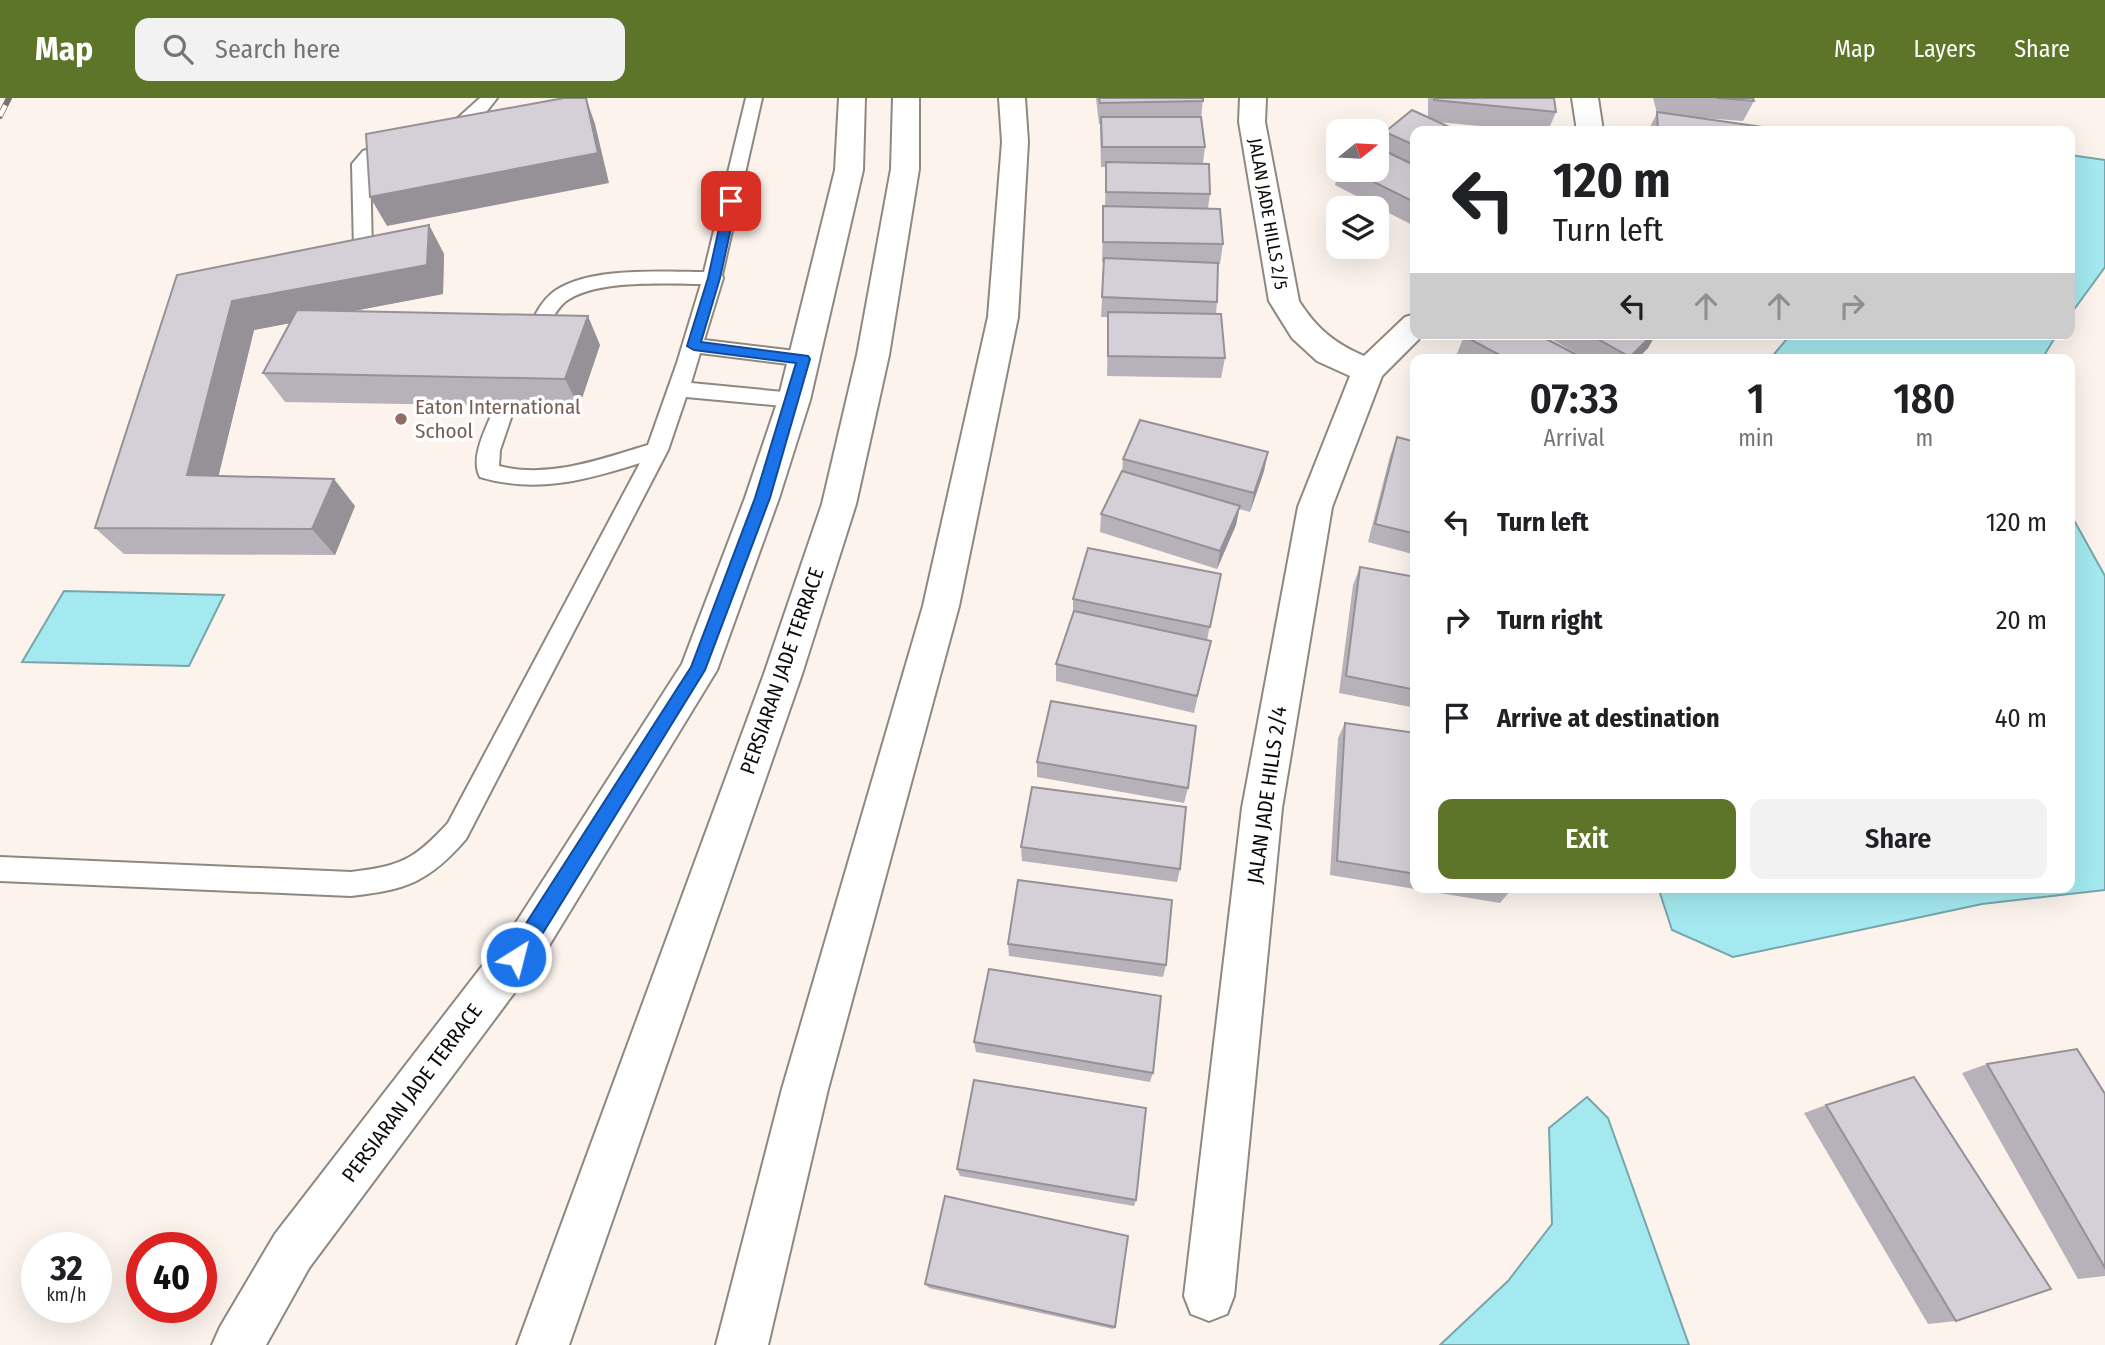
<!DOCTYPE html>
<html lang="en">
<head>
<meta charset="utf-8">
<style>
  body { margin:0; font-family:"Fira Sans Condensed",sans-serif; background:#f2f2f2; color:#202124; height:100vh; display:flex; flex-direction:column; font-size:26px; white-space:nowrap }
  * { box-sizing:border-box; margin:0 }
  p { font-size:23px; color:#757577 }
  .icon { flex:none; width:38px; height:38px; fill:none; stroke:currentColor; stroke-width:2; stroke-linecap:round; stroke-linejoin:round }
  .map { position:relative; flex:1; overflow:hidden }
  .drawer { position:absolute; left:1410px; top:256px; width:665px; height:539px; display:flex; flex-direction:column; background:#fff; border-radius:14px; box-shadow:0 7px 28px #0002 }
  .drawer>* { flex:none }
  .top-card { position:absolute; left:1410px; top:28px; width:665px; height:214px; border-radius:14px; box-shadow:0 7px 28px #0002; background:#fff; color:#202124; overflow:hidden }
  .needle { width:46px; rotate:72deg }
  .controls { position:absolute; left:1326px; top:21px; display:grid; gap:14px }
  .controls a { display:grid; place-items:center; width:63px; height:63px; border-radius:14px; background:#fff; box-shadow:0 7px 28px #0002; font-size:35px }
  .speed { position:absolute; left:21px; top:1134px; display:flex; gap:14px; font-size:35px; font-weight:700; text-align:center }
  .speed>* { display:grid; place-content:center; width:91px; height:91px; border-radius:50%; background:#fff; box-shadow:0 7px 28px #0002; line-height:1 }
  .speed small { font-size:18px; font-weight:400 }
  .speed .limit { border:10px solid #d22; background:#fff; color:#111 }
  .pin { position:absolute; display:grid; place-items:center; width:60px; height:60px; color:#fff; margin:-30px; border-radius:14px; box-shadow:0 4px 10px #0006 }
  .me { position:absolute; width:77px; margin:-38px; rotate:36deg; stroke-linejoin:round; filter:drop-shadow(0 0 5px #0008) }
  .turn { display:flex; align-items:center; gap:24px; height:147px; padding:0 28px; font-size:32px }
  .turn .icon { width:91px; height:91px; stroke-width:2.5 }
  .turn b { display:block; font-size:49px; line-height:60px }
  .lanes { display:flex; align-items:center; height:66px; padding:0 28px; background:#0003; justify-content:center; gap:35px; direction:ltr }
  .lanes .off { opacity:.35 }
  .eta { display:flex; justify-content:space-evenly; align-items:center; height:119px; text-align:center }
  .eta b { font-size:42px; font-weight:600; line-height:49px }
  .action { display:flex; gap:14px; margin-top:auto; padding:14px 28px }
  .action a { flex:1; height:80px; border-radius:14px; background:#5d7528; color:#fff; font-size:28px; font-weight:600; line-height:80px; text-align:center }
  .action a+a { background:#f2f2f2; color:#202124 }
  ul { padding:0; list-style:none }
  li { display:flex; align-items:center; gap:21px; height:98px; padding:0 28px }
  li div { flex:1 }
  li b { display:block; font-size:26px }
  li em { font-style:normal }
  header { display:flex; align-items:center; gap:42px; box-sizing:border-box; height:98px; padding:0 35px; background:#5d7528; color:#fff }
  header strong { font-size:33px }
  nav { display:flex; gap:38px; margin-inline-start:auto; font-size:24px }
  .search { width:490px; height:63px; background:#f2f2f2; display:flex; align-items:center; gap:18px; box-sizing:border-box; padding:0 24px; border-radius:14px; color:#757577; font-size:26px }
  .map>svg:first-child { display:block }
  .water { fill:#a3e9ef; stroke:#76a6aa; stroke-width:2 }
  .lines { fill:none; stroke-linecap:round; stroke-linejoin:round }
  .lane-casing { stroke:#8f8881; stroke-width:4 }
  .street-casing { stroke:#8f8881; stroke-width:4 }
  .secondary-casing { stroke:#8f8881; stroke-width:4 }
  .lane { fill:#fff; fill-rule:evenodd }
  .street { fill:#fff; fill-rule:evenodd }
  .secondary { fill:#fff; fill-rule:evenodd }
  .rail-casing { stroke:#78736e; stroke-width:6 }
  .rail { stroke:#fff; stroke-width:4.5; stroke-dasharray:12; stroke-linecap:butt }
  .wall { fill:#b7b2b9 }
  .shaded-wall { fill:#959196 }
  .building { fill:#d5cfd7; stroke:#959196; stroke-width:2 }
  .route { fill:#1a73e8; stroke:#114b97; stroke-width:2 }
  .education-dot { fill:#8d6e63; stroke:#fff; stroke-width:2.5 }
  .labels { text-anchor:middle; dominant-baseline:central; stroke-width:7; stroke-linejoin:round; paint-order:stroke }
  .far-street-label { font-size:18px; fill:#0d0b08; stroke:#fff }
  .education-label { font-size:21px; fill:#785e54; stroke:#fff; text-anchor:start }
  .street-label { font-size:21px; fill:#0d0b08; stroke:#fff }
</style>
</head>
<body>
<header>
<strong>Map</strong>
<div class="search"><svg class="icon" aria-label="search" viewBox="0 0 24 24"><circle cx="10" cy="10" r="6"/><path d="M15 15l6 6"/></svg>Search here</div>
<nav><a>Map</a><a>Layers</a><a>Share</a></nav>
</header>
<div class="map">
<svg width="2105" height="1247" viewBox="0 0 2105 1247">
  <rect width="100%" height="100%" fill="#fbf3ec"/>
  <!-- water -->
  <path class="water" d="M2070,57L2105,62V169L2070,217Z
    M1791,236H2057L2042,261H1770Z
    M2070,415L2105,478V792L1982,806L1733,859L1672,832L1658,789H2070Z
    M64,493L224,497L189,568L22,564Z
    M1587,999L1608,1020L1689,1247H1440L1508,1183L1552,1126L1549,1030Z"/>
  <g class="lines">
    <defs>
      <path id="lane" d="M480,0H497C486,15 462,46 441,41L439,37Z
        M746,0H762L722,177L723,180L704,242L804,254L811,256L814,261L811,266L804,268L700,255L691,285L794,295L801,297L804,302L801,307L794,309L686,299L668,352L466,741C429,784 406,792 351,798L0,783V759L351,774C401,768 414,762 448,725L640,365C586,382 536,396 480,379C469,359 488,327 495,308L498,303L505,301L512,303L515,308L500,352L499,368C549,381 601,361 648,347L677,265L701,186C664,186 595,181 565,204C555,212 550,226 544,237H530L527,232C534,220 540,205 551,196C584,168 662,174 704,174Z
        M398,43L407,48L404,52L375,61L370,67L372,152L363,158L356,156L354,152L352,66L363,53Z"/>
      <path id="street" d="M999,0H1025L1028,44L1018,219L959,508L828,991L768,1247H716L782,991L923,508L988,219L1002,44Z
        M1240,0H1266L1265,24L1299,203C1316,230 1334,245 1364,258L1405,219L1416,216V236H1424L1382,278L1332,409L1282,710L1234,1198L1227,1216L1209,1223L1191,1216L1184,1198L1242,710L1298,409L1350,278L1317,263L1292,240L1269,203L1239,24Z
        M1572,0H1598L1603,33H1577Z"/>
      <path id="secondary" d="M839,0H865L863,72L810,302L779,400L717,572L547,851L309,1170L266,1247H212L220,1229L275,1136L517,823L682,566L745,400L778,302L835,72Z
        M893,0H919V71L889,257L856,406L802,576L569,1247H517L764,576L822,406L857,257L891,71Z"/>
    </defs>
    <!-- lane casing -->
    <use href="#lane" class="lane-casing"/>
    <!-- street casing -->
    <use href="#street" class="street-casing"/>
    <!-- secondary casing -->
    <use href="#secondary" class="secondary-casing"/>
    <!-- lane -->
    <use href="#lane" class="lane"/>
    <!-- street -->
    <use href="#street" class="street"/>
    <!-- secondary -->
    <use href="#secondary" class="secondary"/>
    <defs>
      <path id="rail" d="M0,18L9,0"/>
    </defs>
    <!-- rail casing -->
    <use href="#rail" class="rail-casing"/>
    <!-- rail -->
    <use href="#rail" class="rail"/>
  </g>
  <!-- wall -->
  <path class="wall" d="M1096,0H1203L1201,21L1205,49L1203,66L1210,96L1208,110L1223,146L1220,166H1218L1217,204L1216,216L1225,260L1221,280L1107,278L1108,219H1101L1104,164H1102L1103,129V108H1105L1106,69H1101L1100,26H1099Z
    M1428,0H1554L1556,14L1548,33H1534L1437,24L1416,33V129L1335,87L1339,71L1377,72L1380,50L1385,34L1428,19Z
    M1653,0H1753L1754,3L1743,23L1703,20L1770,33H1648L1657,15Z
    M429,127L444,156L443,196L353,213L600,247L579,309L285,304L263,275L290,225L254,232L218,378L355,408L335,457L124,456L95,430L177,177Z
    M1542,236H1656L1648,250L1637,261H1587Z
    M1464,238L1585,261H1461L1456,258Z
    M1397,339L1416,344V457L1368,444L1390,358Z
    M1268,354L1264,373L1250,414L1239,411L1236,427L1217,471L1100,434L1101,416L1122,374L1123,361Z
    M1360,469L1416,479V610L1339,595L1353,487Z
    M1221,476L1207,542V560L1194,615L1056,583V566L1073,516V501Z
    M1345,625L1416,635V789H1512V791L1500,805L1330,777L1338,640Z
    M1037,664L1188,690L1184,705L1037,679Z
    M1021,749L1180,771L1177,784L1022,763Z
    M1008,846L1166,867L1163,879L1009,858Z
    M974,944L1153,975L1150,984L976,954Z
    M1987,966L2105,996V1178L2078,1181L1962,975Z
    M1826,1007L1956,1223L1928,1226L1804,1015Z
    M957,1071L1136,1102L1134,1108L960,1078Z
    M925,1186L1115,1229L1113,1231L929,1190Z"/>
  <!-- shaded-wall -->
  <path class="shaded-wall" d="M586,0L595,26L609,85L387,128L370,99Z
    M429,127L444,156L443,196L254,232L212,405L187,377L232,203Z
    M588,218L600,247L579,309L565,281Z
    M1653,236H1656L1648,250L1637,261H1629Z
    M1268,354L1264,373L1250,414L1254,395Z
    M334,381L355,408L335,457L312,431Z
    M1240,408L1236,427L1217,471L1220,453Z"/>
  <!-- building -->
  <path class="building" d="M564,0H586L598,55L370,99L366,36Z
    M1099,0H1203V3L1100,5Z
    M1434,0H1554L1556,14L1434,2Z
    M1717,0H1753L1754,3Z
    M1412,12L1458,33H1416V48L1385,34Z
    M1657,14L1769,30L1770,33H1658Z
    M1101,19H1201L1205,49H1102Z
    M1377,49L1416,68V105L1350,72H1377Z
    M1106,64L1209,66L1210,96L1106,94Z
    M1103,108L1220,111L1223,146L1103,144Z
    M429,127L427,167L232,203L187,377L334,381L312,431L95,430L177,177Z
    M1104,160L1218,165L1217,204L1102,199Z
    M297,212L588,218L565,281L263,275Z
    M1108,214L1221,216L1225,260L1108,258Z
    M1466,236H1537L1585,261H1507L1464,238Z
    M1589,236H1653L1630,259Z
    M1140,322L1268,354L1254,395L1123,361Z
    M1397,339L1416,344V436L1375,426Z
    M1122,373L1240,408L1220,453L1101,416Z
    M1088,450L1221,476L1210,529L1073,501Z
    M1360,469L1416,479V592L1346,578Z
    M1074,513L1211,543L1197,598L1056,566Z
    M1051,603L1196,628L1188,690L1037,664Z
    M1345,625L1416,635V776L1337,763Z
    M1032,689L1186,709L1180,771L1021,749Z
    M1018,782L1172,802L1166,867L1008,846Z
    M989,871L1161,898L1153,975L974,944Z
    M2077,951L2105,996V1170L1987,966Z
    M1914,979L2051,1191L1956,1223L1826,1007Z
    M974,982L1146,1010L1136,1102L957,1071Z
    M945,1098L1128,1138L1115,1229L925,1186Z"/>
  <!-- route -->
  <path class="route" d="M731,99L737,103L720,180L701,244L808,258L810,261L770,400L705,572L538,843L522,865L516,867L509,865L507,859L509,852L691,569L755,400L796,265L694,252L687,248L708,180L725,103Z"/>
  <!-- markers -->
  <circle class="education-dot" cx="401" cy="321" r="7"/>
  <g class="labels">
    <!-- far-street labels -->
    <g class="far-street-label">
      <text transform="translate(1268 116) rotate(80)">JALAN JADE HILLS 2/5</text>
    </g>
    <!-- education labels -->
    <g class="education-label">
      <text x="415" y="309">Eaton International<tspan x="415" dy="24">School</tspan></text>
    </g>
    <!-- street labels -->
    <g class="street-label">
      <text transform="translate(782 573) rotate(-71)">PERSIARAN JADE TERRACE</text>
      <text transform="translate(1267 697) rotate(-82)">JALAN JADE HILLS 2/4</text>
      <text transform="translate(412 995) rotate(-53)">PERSIARAN JADE TERRACE</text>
    </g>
  </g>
</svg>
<div class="controls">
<a><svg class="needle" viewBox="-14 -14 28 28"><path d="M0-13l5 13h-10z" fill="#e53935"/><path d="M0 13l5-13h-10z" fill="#757577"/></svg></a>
<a><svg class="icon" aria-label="layers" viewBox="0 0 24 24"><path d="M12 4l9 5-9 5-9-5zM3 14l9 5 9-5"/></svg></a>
</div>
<div class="speed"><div>32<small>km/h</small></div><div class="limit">40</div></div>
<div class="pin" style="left:731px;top:103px;background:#d93025"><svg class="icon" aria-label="arrive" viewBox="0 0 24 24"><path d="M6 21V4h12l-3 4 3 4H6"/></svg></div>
<svg class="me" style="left:516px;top:859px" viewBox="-20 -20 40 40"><circle r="17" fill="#1a73e8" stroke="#fff" stroke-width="3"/><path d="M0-11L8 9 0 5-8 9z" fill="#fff"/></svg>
<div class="top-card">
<div class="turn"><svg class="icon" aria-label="left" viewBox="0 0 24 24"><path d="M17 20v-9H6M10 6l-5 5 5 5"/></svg><div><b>120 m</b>Turn left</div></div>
<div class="lanes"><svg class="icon" aria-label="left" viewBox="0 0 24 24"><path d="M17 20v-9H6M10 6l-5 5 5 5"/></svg><svg class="icon off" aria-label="ahead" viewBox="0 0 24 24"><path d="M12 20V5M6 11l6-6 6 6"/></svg><svg class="icon off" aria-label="ahead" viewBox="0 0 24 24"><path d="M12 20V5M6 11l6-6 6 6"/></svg><svg class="icon off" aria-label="right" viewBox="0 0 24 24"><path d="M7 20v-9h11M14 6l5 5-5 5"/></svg></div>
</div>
<section class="drawer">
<div class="eta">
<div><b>07:33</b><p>Arrival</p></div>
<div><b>1</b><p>min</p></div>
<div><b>180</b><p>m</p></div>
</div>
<ul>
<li><svg class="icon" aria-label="left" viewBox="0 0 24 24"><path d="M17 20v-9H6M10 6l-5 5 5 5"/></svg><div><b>Turn left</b></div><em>120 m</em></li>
<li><svg class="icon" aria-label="right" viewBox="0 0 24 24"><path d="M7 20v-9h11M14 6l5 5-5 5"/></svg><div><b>Turn right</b></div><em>20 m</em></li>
<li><svg class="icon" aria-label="arrive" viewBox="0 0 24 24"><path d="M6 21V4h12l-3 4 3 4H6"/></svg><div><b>Arrive at destination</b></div><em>40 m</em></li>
</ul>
<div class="action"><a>Exit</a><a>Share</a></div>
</section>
</div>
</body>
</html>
